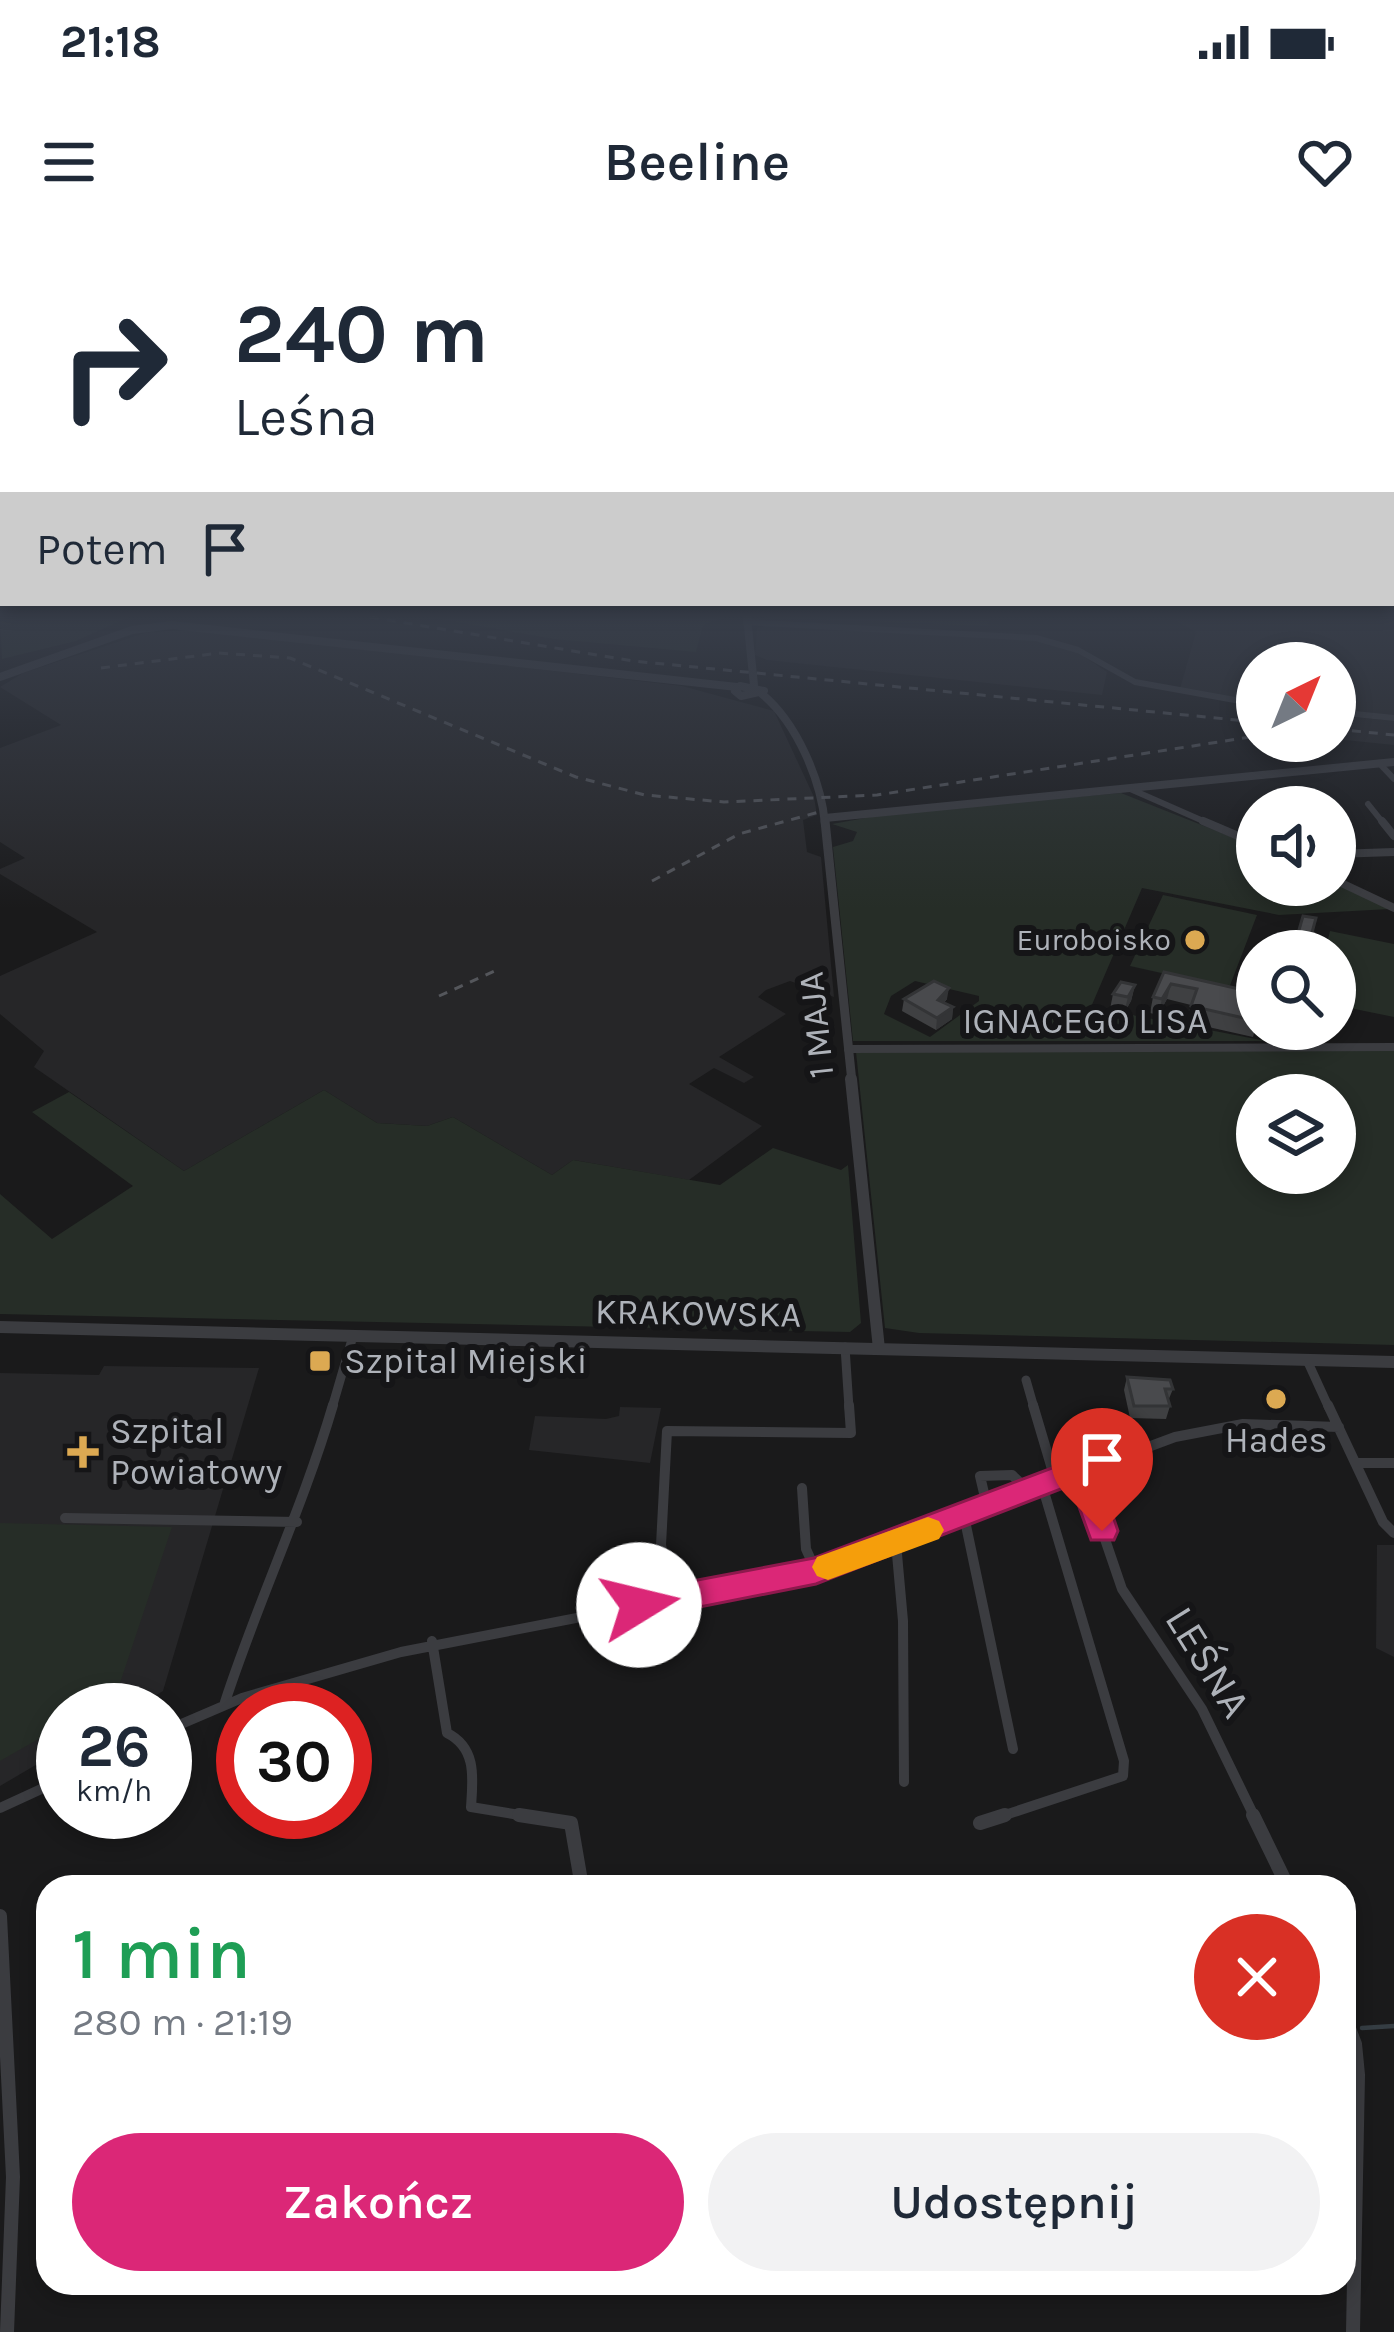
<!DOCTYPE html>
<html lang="pl">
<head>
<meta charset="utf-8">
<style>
  body { margin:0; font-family:Karla,sans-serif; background:#f2f2f3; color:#1f2937; height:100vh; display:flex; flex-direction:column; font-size:45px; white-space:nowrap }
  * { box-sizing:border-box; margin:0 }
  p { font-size:39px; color:#747a83 }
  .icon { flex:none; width:66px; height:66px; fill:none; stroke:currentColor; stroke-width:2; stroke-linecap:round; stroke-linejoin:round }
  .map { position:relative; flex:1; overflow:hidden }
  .details { position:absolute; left:36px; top:1635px; width:1320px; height:420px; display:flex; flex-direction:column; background:#fff; border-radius:36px; box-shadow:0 6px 18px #0003 }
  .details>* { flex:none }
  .banner { position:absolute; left:0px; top:0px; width:1395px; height:366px; box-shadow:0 6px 18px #0003; background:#fff; color:#1f2937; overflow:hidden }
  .needle { width:78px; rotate:43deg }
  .buttons { position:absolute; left:1236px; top:402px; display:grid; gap:24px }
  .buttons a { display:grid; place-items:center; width:120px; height:120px; border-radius:50%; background:#fff; box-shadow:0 6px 18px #0003; font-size:60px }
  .speed { position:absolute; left:36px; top:1443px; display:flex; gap:24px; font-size:60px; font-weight:700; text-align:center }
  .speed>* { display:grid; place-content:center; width:156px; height:156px; border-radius:50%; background:#fff; box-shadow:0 6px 18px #0003; line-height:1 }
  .speed small { font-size:30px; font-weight:400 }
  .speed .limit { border:18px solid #d22; background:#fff; color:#111 }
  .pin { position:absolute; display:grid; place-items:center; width:102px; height:102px; color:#fff; margin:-123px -51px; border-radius:50% 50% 50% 0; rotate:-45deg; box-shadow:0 0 12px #0007 }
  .pin .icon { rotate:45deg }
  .me { position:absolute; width:132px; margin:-66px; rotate:81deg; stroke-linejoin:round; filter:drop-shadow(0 0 9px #0008) }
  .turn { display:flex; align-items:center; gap:42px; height:252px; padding:0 36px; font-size:54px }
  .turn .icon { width:156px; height:156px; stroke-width:2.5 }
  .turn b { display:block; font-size:84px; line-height:102px }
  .then { display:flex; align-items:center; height:114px; padding:0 36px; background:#0003; gap:24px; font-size:45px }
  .round { display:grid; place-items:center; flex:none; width:126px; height:126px; border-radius:63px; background:#f2f2f3 }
  .headline { display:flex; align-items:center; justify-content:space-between; height:204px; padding:0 36px }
  h1 { font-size:72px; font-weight:600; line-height:90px; color:#1e9e55 }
  .action { display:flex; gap:24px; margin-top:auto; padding:24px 36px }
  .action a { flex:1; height:138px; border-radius:72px; background:#db2777; color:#fff; font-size:48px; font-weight:600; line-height:138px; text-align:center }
  .action a+a { background:#f2f2f3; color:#1f2937 }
  .status { display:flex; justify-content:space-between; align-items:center; height:84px; padding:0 60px; background:#fff; direction:ltr }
  .status svg { height:33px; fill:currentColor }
  header { display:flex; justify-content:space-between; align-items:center; height:156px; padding:0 36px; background:#fff; font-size:54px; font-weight:600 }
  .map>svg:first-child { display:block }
  .built { fill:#262628 }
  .green { fill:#262d27; fill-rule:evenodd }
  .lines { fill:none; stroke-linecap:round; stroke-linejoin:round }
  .stream { stroke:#353d43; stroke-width:4.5 }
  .minor-far4 { stroke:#3b3c40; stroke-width:6 }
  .minor-far3 { stroke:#3b3c40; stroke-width:8 }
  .minor-far2 { stroke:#3b3c40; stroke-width:9 }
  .minor-far1 { stroke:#3b3c40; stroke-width:10 }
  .minor { stroke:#3b3c40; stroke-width:14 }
  .tertiary-far2 { stroke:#3b3c40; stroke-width:8 }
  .tertiary-far1 { stroke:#3b3c40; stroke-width:9 }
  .tertiary { stroke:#3b3c40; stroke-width:12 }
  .rail { stroke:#54565b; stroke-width:3; stroke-dasharray:9 8; stroke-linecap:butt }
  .wall { fill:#3f4042 }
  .shaded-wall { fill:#333436 }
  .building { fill:#494a4d; stroke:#333436; stroke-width:3 }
  .route { fill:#db2777; stroke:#8e194d; stroke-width:3 }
  .slow { fill:#f59e0b }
  .poi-dot { fill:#dca952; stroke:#151517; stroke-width:4.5 }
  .labels { text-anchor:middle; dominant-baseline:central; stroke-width:12; stroke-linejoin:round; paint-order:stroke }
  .far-poi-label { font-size:30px; fill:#aeb2b9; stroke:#151517; text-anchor:end }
  .street-label { font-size:36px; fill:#aeb2b9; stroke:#151517 }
  .poi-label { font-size:36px; fill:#aeb2b9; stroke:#151517; text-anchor:start }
  .near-street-label { font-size:42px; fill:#aeb2b9; stroke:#151517 }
</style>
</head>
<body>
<div class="status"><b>21:18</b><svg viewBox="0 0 49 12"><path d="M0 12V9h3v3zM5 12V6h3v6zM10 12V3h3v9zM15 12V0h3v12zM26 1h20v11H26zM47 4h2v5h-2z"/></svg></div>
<header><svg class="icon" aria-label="menu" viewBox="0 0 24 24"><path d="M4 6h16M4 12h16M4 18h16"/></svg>Beeline<svg class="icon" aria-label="heart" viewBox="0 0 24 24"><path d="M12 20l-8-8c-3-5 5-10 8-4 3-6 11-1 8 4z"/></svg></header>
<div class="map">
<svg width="1394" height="2092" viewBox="0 0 1394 2092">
  <rect width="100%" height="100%" fill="#1a1a1b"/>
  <!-- built -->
  <path class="built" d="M1169,377H1394V476L1335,470V423H1257V462L1180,449L1196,392Z
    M770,385L1033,400L1077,412L1107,432L1102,455L767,420L755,415L757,388Z
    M194,389L682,446L774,471L814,557L817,575L803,580L807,612L821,617L834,757L790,741L766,750L758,757L786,774L719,817L754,837L744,843L714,828L689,844L762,886L689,940L573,920L552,935L453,877L427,886L377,883L324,850L184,931L34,827L44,811L0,774V736L97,692L0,634V629L25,618L0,602V508L61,485L0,447L23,433L145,393Z
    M1335,475L1394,481V505L1335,499Z
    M104,1126L259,1128L163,1451L131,1470H63V1509L0,1546V1133L99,1135Z
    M620,1167L661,1168L650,1223L529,1210L535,1176L606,1179L619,1176Z
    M1377,1305H1394V1417L1376,1408Z"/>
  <!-- green -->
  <path class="green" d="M0,377H129L76,401L2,419Z
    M428,377H724L703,385L696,412L554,399Z
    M760,377H991L988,386Z
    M1121,553L1257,607V645L1335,643L1390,669L1279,675L1142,648L1091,767L1266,801H853L833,607L853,601L857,592L832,584L898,572ZM915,741L979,756V761L930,797L884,774L891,756Z
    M1163,655L1257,675L1229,748L1130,726Z
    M1330,691L1394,704V777L1335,765V711H1325Z
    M1394,808V1105L919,1093L885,1088L856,812ZM1257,855H1335V933H1257Z
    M324,850L377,883L427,886L453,877L552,935L573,920L720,945L773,908L841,930L848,925L861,1083L850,1092L0,1074V954L52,999L133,946L32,872L69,852L184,931Z
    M0,1283L172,1287L116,1455L89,1470H63V1485L0,1521Z"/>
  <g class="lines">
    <!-- stream -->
    <path class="stream" d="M1362,1788L1394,1786"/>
    <!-- minor-far4 -->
    <path class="minor-far4" d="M746,382L1036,398L1078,410L1135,442L1257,464
      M1335,472L1394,478
      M1379,523L1394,539
      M1128,548L1210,584
      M1368,564L1384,584"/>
    <!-- minor-far3 -->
    <path class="minor-far3" d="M1203,581L1257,604
      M1382,581L1394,596
      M1335,614L1394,612
      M1335,640L1394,668
      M848,809L1394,807"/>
    <!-- minor-far2 -->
    <path class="minor-far2" d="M845,1107L849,1168
      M1307,1120L1329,1168
      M1026,1140L1034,1168
      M332,1168L353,1096"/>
    <!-- minor-far1 -->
    <path class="minor-far1" d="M1033,1165L1055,1239
      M1328,1165L1383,1282L1394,1293
      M1358,1223H1394
      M1081,1229L1122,1349L1202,1469L1255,1578
      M802,1248L806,1309L816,1331
      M987,1266L980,1236L1012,1235L1028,1250
      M964,1276L1013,1509
      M65,1278L297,1282
      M896,1303L903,1381L904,1542
      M673,1360L661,1305L667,1191L851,1193L849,1165
      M432,1401L447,1493C477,1508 473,1538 471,1567L538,1578
      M225,1462C258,1361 303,1267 333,1165
      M165,1491L242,1458L401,1412L809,1333L1175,1197L1243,1184L1339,1187
      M0,1568L63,1539
      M996,1578L1123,1536L1124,1521L1042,1245"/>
    <!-- minor -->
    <path class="minor" d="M519,1575L571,1583L582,1647
      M1253,1575L1288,1647
      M980,1583L1005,1575
      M0,1676L13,1937L7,2092
      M1344,1776L1355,1804L1358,1835L1353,2092"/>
    <!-- tertiary-far2 -->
    <path class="tertiary-far2" d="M747,377L754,445
      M0,437L132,390L172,385L737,447
      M740,446L764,451L741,456L735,451Z
      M762,454C796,482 821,539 825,584
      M825,578L1394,522"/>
    <!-- tertiary-far1 -->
    <path class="tertiary-far1" d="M825,581L852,842"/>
    <!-- tertiary -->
    <path class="tertiary" d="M851,839L879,1109
      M0,1087L1394,1122"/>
    <!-- rail -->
    <path class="rail" d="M370,377L633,421L1257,482
      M101,428L219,413L290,418L576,537L645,555L724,562L877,555L1257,496
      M1335,489L1394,495
      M652,641L739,594L819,572
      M439,756L497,730"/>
  </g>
  <!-- wall -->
  <path class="wall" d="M1164,732L1257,753V783L1253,797L1186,782L1191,765L1167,759L1158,775L1150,773L1153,757Z
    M1135,745L1131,761L1124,773L1110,769L1113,754Z
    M904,759H947L944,763L953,767L952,779L936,790L902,771Z
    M1127,1137L1173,1149L1168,1161L1170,1166L1166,1179L1130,1178L1124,1150Z"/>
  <!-- shaded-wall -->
  <path class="shaded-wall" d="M1171,744L1167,759L1158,775L1162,759Z
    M1135,745L1131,761L1124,773L1128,757Z
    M949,748L947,759L936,771L938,760Z
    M953,767L952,779L936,790L937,778Z"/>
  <!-- building -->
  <path class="building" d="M1303,676L1316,678L1307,711H1293Z
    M1164,732L1257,753V781L1191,766L1197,749L1171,744L1162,759L1153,757Z
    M934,741L949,748L938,760L953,767L937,778L904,759Z
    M1121,742L1135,745L1128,757L1113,754Z
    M1127,1137L1170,1140L1173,1149H1165L1170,1166H1134Z"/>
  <!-- sky -->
  <linearGradient id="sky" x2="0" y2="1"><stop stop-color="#0e0e0f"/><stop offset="0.56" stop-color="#383e4a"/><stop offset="1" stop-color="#383e4a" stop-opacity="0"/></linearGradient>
  <rect width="1394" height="669" fill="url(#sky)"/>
  <!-- route -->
  <path class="route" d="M1081,1217L1097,1229L1118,1291L1114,1300H1091L1071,1245L816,1344L639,1379L627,1375L622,1365L627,1355L639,1351L814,1318Z"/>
  <!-- slow -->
  <path class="slow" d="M928,1277L939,1281L944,1290L939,1299L828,1340L817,1336L812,1327L817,1317Z"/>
  <!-- markers -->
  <g class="poi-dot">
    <circle cx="1195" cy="700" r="12"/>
    <rect x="308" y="1109" width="24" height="24" rx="6"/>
    <circle cx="1276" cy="1159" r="12"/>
    <path d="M77 1194h12v12h12v12h-12v12h-12v-12h-12v-12h12z"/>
  </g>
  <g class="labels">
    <!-- far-poi labels -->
    <g class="far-poi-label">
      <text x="1171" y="700">Euroboisko</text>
    </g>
    <!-- street labels -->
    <g class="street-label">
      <text x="1085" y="781">IGNACEGO LISA</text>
      <text transform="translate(816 785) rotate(-96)">1 MAJA</text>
      <text transform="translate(698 1073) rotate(1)">KRAKOWSKA</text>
    </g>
    <!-- poi labels -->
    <g class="poi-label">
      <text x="344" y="1121">Szpital Miejski</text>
      <text x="110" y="1191">Szpital<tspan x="110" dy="41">Powiatowy</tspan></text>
      <text x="1276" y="1200" text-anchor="middle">Hades</text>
    </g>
    <!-- near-street labels -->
    <g class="near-street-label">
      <text transform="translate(1208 1422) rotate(58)">LEŚNA</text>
    </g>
  </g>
</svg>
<div class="buttons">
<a><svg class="needle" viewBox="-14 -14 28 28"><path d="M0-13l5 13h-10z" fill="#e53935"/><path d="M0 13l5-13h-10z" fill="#747a83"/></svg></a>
<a><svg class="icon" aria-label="sound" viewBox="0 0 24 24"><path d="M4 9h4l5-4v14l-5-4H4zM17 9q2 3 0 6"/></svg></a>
<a><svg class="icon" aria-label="search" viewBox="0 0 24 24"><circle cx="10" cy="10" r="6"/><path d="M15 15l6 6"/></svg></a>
<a><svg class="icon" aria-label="layers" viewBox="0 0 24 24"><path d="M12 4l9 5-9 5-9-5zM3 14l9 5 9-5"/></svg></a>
</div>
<div class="speed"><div>26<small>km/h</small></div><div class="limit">30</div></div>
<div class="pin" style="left:1102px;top:1291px;background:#d93025"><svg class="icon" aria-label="arrive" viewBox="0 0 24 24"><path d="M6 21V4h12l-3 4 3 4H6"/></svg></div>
<svg class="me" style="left:639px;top:1365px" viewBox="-20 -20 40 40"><circle r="19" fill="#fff"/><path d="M0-13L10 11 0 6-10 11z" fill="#db2777"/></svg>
<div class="banner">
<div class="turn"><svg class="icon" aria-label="right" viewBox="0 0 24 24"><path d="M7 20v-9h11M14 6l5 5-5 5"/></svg><div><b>240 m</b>Leśna</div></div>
<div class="then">Potem<svg class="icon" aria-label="arrive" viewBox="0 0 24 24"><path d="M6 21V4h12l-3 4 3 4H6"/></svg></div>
</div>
<section class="details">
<div class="headline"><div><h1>1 min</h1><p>280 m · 21:19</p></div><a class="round" style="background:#d93025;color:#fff"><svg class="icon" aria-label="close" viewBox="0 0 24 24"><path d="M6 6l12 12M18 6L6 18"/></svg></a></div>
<div class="action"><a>Zakończ</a><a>Udostępnij</a></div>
</section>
</div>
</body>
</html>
